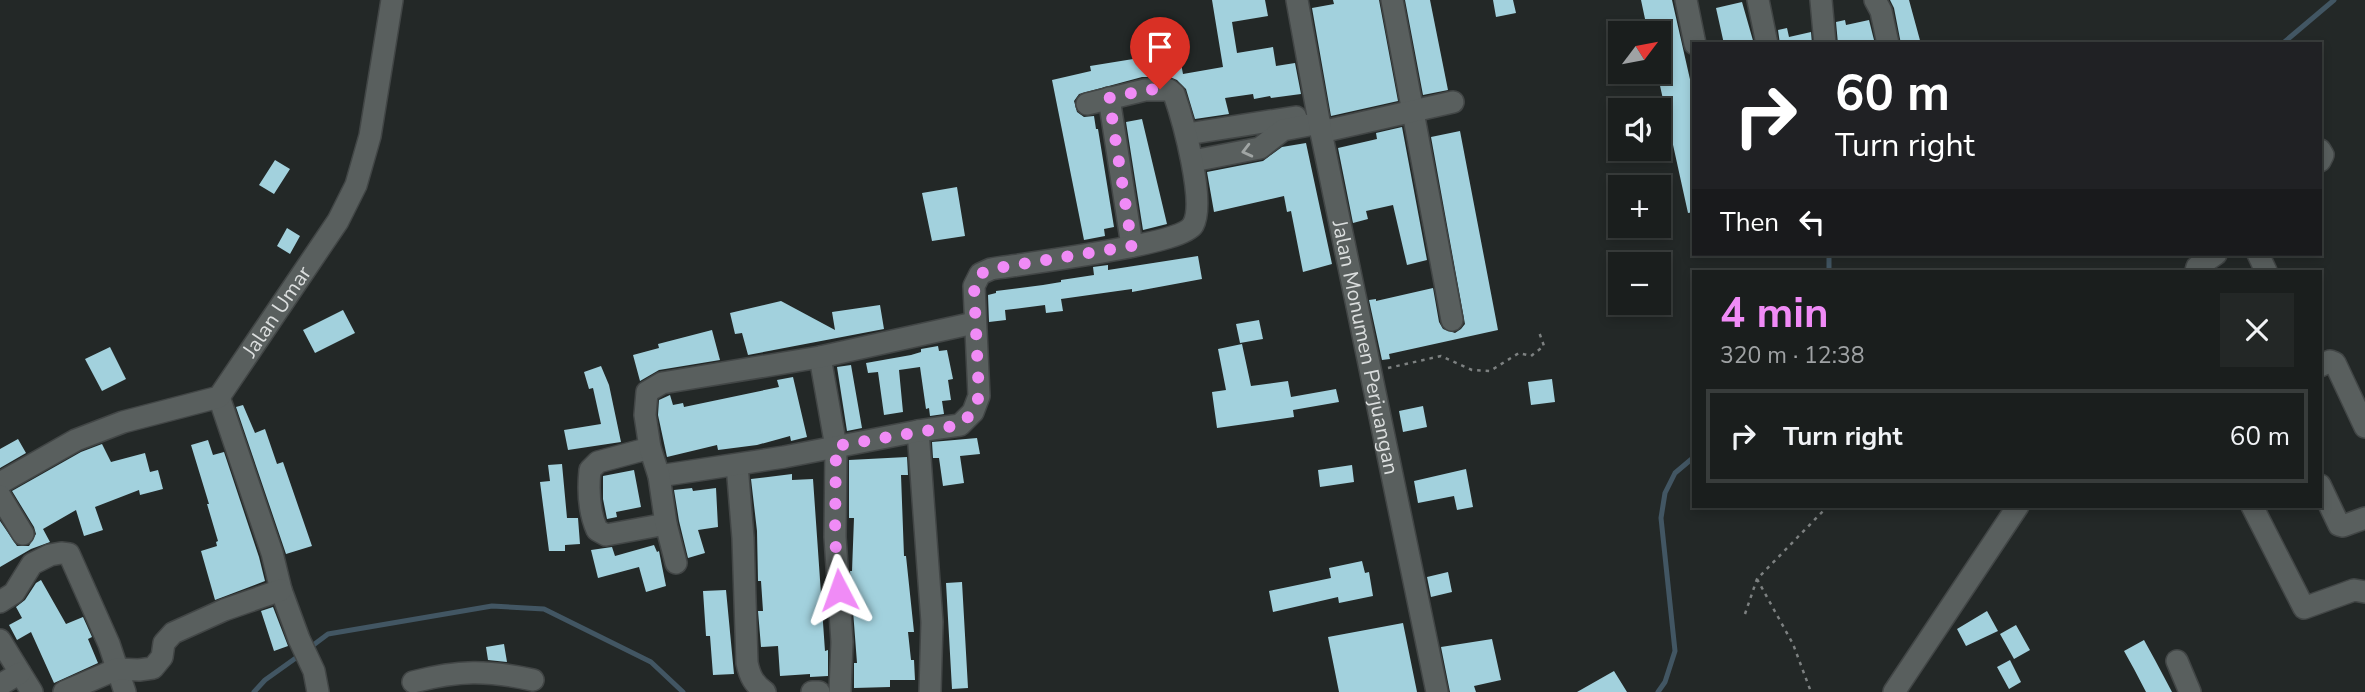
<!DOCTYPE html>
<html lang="en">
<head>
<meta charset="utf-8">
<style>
  body { margin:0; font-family:"Nunito Sans",sans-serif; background:#232726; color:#f1f3f6; height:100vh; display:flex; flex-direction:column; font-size:26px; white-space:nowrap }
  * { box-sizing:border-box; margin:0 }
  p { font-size:23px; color:#9fa2a4 }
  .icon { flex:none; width:38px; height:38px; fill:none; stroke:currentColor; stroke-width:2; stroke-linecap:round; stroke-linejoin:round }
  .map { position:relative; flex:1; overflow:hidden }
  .panel { position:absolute; left:1692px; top:270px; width:630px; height:238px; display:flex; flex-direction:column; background:#1a1e1d; border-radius:0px; box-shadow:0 4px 10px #0003,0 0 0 2px #383c3b }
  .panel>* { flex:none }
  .top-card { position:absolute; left:1692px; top:42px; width:630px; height:214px; border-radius:0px; box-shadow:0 4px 10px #0003,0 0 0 2px #383c3b; background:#202124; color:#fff; overflow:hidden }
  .needle { width:46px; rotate:58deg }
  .fabs { position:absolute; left:1608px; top:21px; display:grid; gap:14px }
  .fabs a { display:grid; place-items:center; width:63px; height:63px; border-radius:0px; background:#1a1e1d; box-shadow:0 4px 10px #0003,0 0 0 2px #383c3b; font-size:35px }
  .pin { position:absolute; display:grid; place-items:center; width:60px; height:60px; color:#fff; margin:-72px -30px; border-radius:50% 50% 50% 0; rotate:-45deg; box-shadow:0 0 7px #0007 }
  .pin .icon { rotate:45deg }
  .me { position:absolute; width:77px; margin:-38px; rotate:356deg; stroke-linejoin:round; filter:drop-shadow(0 0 5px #0008) }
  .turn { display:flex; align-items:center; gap:24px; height:147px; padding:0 28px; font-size:32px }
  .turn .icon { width:91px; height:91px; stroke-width:2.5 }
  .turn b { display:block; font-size:49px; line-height:60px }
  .then { display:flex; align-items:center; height:66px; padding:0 28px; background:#0003; gap:14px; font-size:26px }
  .round { display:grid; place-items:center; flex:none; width:74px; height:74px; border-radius:0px; background:#232726 }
  .head { display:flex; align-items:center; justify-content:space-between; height:119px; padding:0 28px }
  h1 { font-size:42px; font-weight:700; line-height:52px; color:#f08bf6 }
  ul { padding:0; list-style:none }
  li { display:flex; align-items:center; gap:21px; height:94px; margin:0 14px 10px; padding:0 14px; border:4px solid #383c3b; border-radius:0px }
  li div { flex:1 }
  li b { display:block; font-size:26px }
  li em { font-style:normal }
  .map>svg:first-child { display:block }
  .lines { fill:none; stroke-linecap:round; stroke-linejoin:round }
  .stream { stroke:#425663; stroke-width:5 }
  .building { fill:#a2d1dd }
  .street-casing { stroke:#424646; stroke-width:24 }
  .secondary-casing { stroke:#424646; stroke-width:24 }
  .path { stroke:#7d8181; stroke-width:2.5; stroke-dasharray:3.5 5; stroke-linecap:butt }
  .street { stroke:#595f5e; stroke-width:21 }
  .secondary { stroke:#595f5e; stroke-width:21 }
  .oneway { stroke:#a0a5a4 }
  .route { stroke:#f08bf6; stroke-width:12; stroke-dasharray:0 21.6 }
  .labels { text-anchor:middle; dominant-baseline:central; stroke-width:7; stroke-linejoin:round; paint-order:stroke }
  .street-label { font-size:21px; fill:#dbdede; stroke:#0e1010 }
</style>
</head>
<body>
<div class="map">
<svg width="2365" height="692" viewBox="0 0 2365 692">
  <rect width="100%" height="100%" fill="#232827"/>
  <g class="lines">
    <!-- stream -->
    <path class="stream" d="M2282,44L2334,0
      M1829,254V271
      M308,649L328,634L492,606L544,609L651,662L683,692
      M254,692L265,680L300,655
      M1658,692L1665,682L1675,651L1661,518L1665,493L1675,473L1694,457"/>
  </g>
  <!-- building -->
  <path class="building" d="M1212,0H1265L1268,16L1232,22L1237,53L1273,47L1276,66L1295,63L1301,94L1271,98L1270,96L1254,99L1253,94L1225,98L1229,114L1195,119L1186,89L1177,80L1170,77H1142L1079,94L1074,101L1077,112L1084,117L1094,116L1096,129H1098L1114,227L1104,229L1105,236L1084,240L1052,80L1091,71L1090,66L1164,54L1163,51L1178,48L1183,74L1223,67Z
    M1333,0H1379L1398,101L1331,116L1312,8L1334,4Z
    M1405,0H1430L1448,90L1423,95Z
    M1493,0H1513L1516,13L1496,17Z
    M1641,0H1672L1694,97V212L1688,213L1657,72H1659V33H1648Z
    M1890,0H1909L1921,44H1901L1894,8Z
    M1742,2L1754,44H1724L1716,8Z
    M1845,20L1846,25L1869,20L1875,44H1838L1836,22Z
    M1787,28L1789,37L1811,32L1812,44H1780L1778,30Z
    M1142,119L1167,224L1143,230L1126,122Z
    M1402,127L1427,260L1407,265L1393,205L1366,211L1368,219L1353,223L1338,148L1377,139L1376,133Z
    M1460,131L1498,330L1389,354L1390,359L1382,360L1369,300L1376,299V301L1433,288L1439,322L1443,329L1455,333L1461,329L1465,324L1431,137Z
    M1306,143L1332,264L1303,272L1291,211L1287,212L1284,196L1214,212L1207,172L1263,161L1282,147Z
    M275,160L290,169L274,194L259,185Z
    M957,187L965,236L932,241L922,193Z
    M287,228L300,236L290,254L277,246Z
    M1198,256L1202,279L1132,292V289L1061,299L1063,311L1046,313L1045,305L1005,310L1006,320L989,322L988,295L996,293V291L1043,285L1061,282V280L1094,275L1093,267L1108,265V270Z
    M781,301L835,330L832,312L880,305L884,329L748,355L742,333L735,334L730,313Z
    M343,310L355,333L315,353L303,330Z
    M1259,320L1263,339L1240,343L1236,324Z
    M712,330L720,360L659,370L640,381L633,355L659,348L658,344Z
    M1242,344L1251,386L1288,381L1291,397L1336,389L1339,402L1293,410L1294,417L1217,428L1212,392L1226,390L1218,349Z
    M938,346L939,351L947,350L953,379L948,380L951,400L942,401L944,414L930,416L929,408L926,409L920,367L899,370L903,412L884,415L878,372L868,373L866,363L911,355L921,352V349Z
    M110,347L126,379L102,391L85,359Z
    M851,365L862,428L847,431L837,367Z
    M601,366L609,385L621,442L568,450L564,430L601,424L593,388L589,389L584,372Z
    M793,377L807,437L791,441L790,436L757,445L718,450L717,445L667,457L658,415L659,400L670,395L673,405L683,403L684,407L779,387L777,380Z
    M1552,379L1555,402L1531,405L1528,382Z
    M243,405L255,433L265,429L277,464L283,462L312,546L286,554L236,407Z
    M1423,406L1427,427L1403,432L1399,411Z
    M977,438L980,454L960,456L964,483L943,486L939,458H933L932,442Z
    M18,439L26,453L0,468V449Z
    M208,440L213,455L224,452L259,557L265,581L215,600L201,551L217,546L216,542L218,541L207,504H209L191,445Z
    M102,444L111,462L145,453L150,472L158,470L163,489L140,495L139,490L95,507L103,530L84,536L76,510L43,529L50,542L31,549L0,567V521L17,546H29L36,534L34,527L12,491L81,452Z
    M907,457L908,475H901L904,556H906L914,632H908L911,660H914L915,680H890V687L854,688V663H857L850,571H852L854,518H849V460Z
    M562,464L567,518H578L580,544L565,545V551H549L540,482L550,481L548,465Z
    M1352,465L1354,482L1320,487L1318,470Z
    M1466,469L1473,507L1457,510L1454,496L1418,503L1414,481Z
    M634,470L641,507L616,512L617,517L607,519L603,499V476Z
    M792,474V480L813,479L825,651L828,650V676L810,677V674L780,676L778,646L761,647L758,611H763L761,581H758L757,531L751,479Z
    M692,488L693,491L716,488L718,527L698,530L705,553L688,558L679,521L674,490Z
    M654,545L657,552L659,551L666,586L646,592L639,567L598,578L591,550L612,547L615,556Z
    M1362,561L1365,573L1369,572L1373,596L1339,603L1338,597L1273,612L1269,591L1331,578L1329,568Z
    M1448,572L1452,592L1431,597L1427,577Z
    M41,580L66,624L83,617L92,637L88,639L98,663L54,683L31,632L17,640L9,625L22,618L16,607L25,600L36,583Z
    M962,582L968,688L952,689L946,583Z
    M726,590L734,674L713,675L710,636H706L703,591Z
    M273,607L288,646L274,651L261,611Z
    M1987,611L1998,631L1966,646L1957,629Z
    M1403,623L1417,692H1339L1328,637Z
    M2016,625L2030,650L2014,659L2000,634Z
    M1492,639L1501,680L1474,686L1476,692H1450L1441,647Z
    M2144,640L2155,660L2172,692H2146L2134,669L2124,651Z
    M504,644L507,662L488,660L486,647Z
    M2010,660L2021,682L2009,689L1997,667Z
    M1614,671L1627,692H1577Z"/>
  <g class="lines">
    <defs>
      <g id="street">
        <path d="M1392,0L1452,320"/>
        <path d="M1686,0L1695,44"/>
        <path d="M1758,0L1767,44"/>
        <path d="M1821,0L1825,44"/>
        <path d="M1875,0L1881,11L1888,44"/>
        <path d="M1109,98L1132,246"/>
        <path d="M1321,132L1453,102"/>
        <path d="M1187,134L1296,117"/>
        <path d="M2320,150L2323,155L2320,161"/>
        <path d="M1193,161L1260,148L1283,130L1320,123"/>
        <path d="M2258,254L2266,271"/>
        <path d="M2196,271L2197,267L2216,254"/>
        <path d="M820,357L836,447L835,537L842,642L840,692"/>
        <path d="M2320,366L2330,361L2335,363L2365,427"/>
        <path d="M219,397L272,553L281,590L299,639L314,671L318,692"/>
        <path d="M918,431L932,622L930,692"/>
        <path d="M650,448L598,462L590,470C588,489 589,512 597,530L606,535L666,524"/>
        <path d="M737,465L743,538L747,663C750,677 754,684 765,692"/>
        <path d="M659,476L784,457L918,431L960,425L973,412L979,396L974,286L980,274L991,269C1022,264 1181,245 1193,225C1206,202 1183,120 1174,94L1169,90H1145L1087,104"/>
        <path id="s1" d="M0,483L76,440L123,422L219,397L338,221L356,185L370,136L392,0"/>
        <path d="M2320,485L2339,525L2343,526L2365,518"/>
        <path d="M0,496L23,534"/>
        <path d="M2252,506L2304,608L2354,590L2365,592"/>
        <path d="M676,563L666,524L659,476L650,448L645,415L647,392L662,383L820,357L974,323"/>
        <path d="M0,602L14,593L32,564L50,555L61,553L69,554L109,644L125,692"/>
        <path d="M0,640L32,692"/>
        <path d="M2177,661L2190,692"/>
        <path d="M413,682C459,670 487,670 533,680"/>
        <path d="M0,685L20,673"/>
        <path d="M64,692L117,669L139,670L153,668L162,657L164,643L173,633L224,610L281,590"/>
        <path d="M812,692H819"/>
        <path d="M1894,692L2018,506"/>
      </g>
      <g id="secondary">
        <path id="s2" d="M1297,0L1321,132L1437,692"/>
      </g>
    </defs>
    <!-- street casing -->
    <use href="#street" class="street-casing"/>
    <!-- secondary casing -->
    <use href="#secondary" class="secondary-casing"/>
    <!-- path -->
    <path class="path" d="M1388,368L1441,356L1472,370L1490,371L1519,353L1531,356L1544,346L1539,332
      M1757,579L1793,644L1811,692
      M1745,614L1757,579L1828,506"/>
    <!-- street -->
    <use href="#street" class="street"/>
    <!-- secondary -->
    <use href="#secondary" class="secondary"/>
  </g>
  <!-- one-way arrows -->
  <defs><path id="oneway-chevron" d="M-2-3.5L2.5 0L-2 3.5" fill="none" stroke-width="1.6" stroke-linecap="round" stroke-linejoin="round" transform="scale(1.75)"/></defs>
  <use class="oneway" href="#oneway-chevron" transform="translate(1247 151) rotate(166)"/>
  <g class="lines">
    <!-- route -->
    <path class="route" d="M839,590L835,537L836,446L960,425L973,412L979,396L974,286L980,274L991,269L1132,246L1109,98L1145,90L1160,89"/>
  </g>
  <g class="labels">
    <!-- street labels -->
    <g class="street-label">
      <text stroke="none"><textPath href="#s1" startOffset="340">Jalan Umar</textPath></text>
      <text stroke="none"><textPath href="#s2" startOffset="354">Jalan Monumen Perjuangan</textPath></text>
    </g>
  </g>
</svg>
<div class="fabs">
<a><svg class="needle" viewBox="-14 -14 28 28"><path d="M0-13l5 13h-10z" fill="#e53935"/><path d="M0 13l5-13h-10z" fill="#9fa2a4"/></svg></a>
<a><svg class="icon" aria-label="sound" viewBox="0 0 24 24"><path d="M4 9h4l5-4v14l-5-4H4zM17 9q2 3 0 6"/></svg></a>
<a>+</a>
<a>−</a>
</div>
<div class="pin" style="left:1160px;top:89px;background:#d93025"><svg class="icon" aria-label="arrive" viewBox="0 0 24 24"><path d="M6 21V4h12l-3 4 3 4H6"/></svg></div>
<svg class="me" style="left:839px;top:590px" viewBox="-20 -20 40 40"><path d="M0-17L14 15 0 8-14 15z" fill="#f08bf6" stroke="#fff" stroke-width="4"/></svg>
<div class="top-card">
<div class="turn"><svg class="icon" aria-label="right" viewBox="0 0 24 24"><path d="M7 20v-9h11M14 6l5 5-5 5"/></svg><div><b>60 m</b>Turn right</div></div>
<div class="then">Then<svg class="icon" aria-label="left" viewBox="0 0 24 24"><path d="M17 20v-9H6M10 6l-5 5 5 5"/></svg></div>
</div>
<section class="panel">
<div class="head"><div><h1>4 min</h1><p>320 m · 12:38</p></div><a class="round"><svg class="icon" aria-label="close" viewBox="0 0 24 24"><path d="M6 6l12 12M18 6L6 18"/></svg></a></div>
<ul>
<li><svg class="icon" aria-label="right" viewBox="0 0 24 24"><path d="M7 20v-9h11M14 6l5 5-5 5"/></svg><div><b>Turn right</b></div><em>60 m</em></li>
</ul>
</section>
</div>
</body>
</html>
